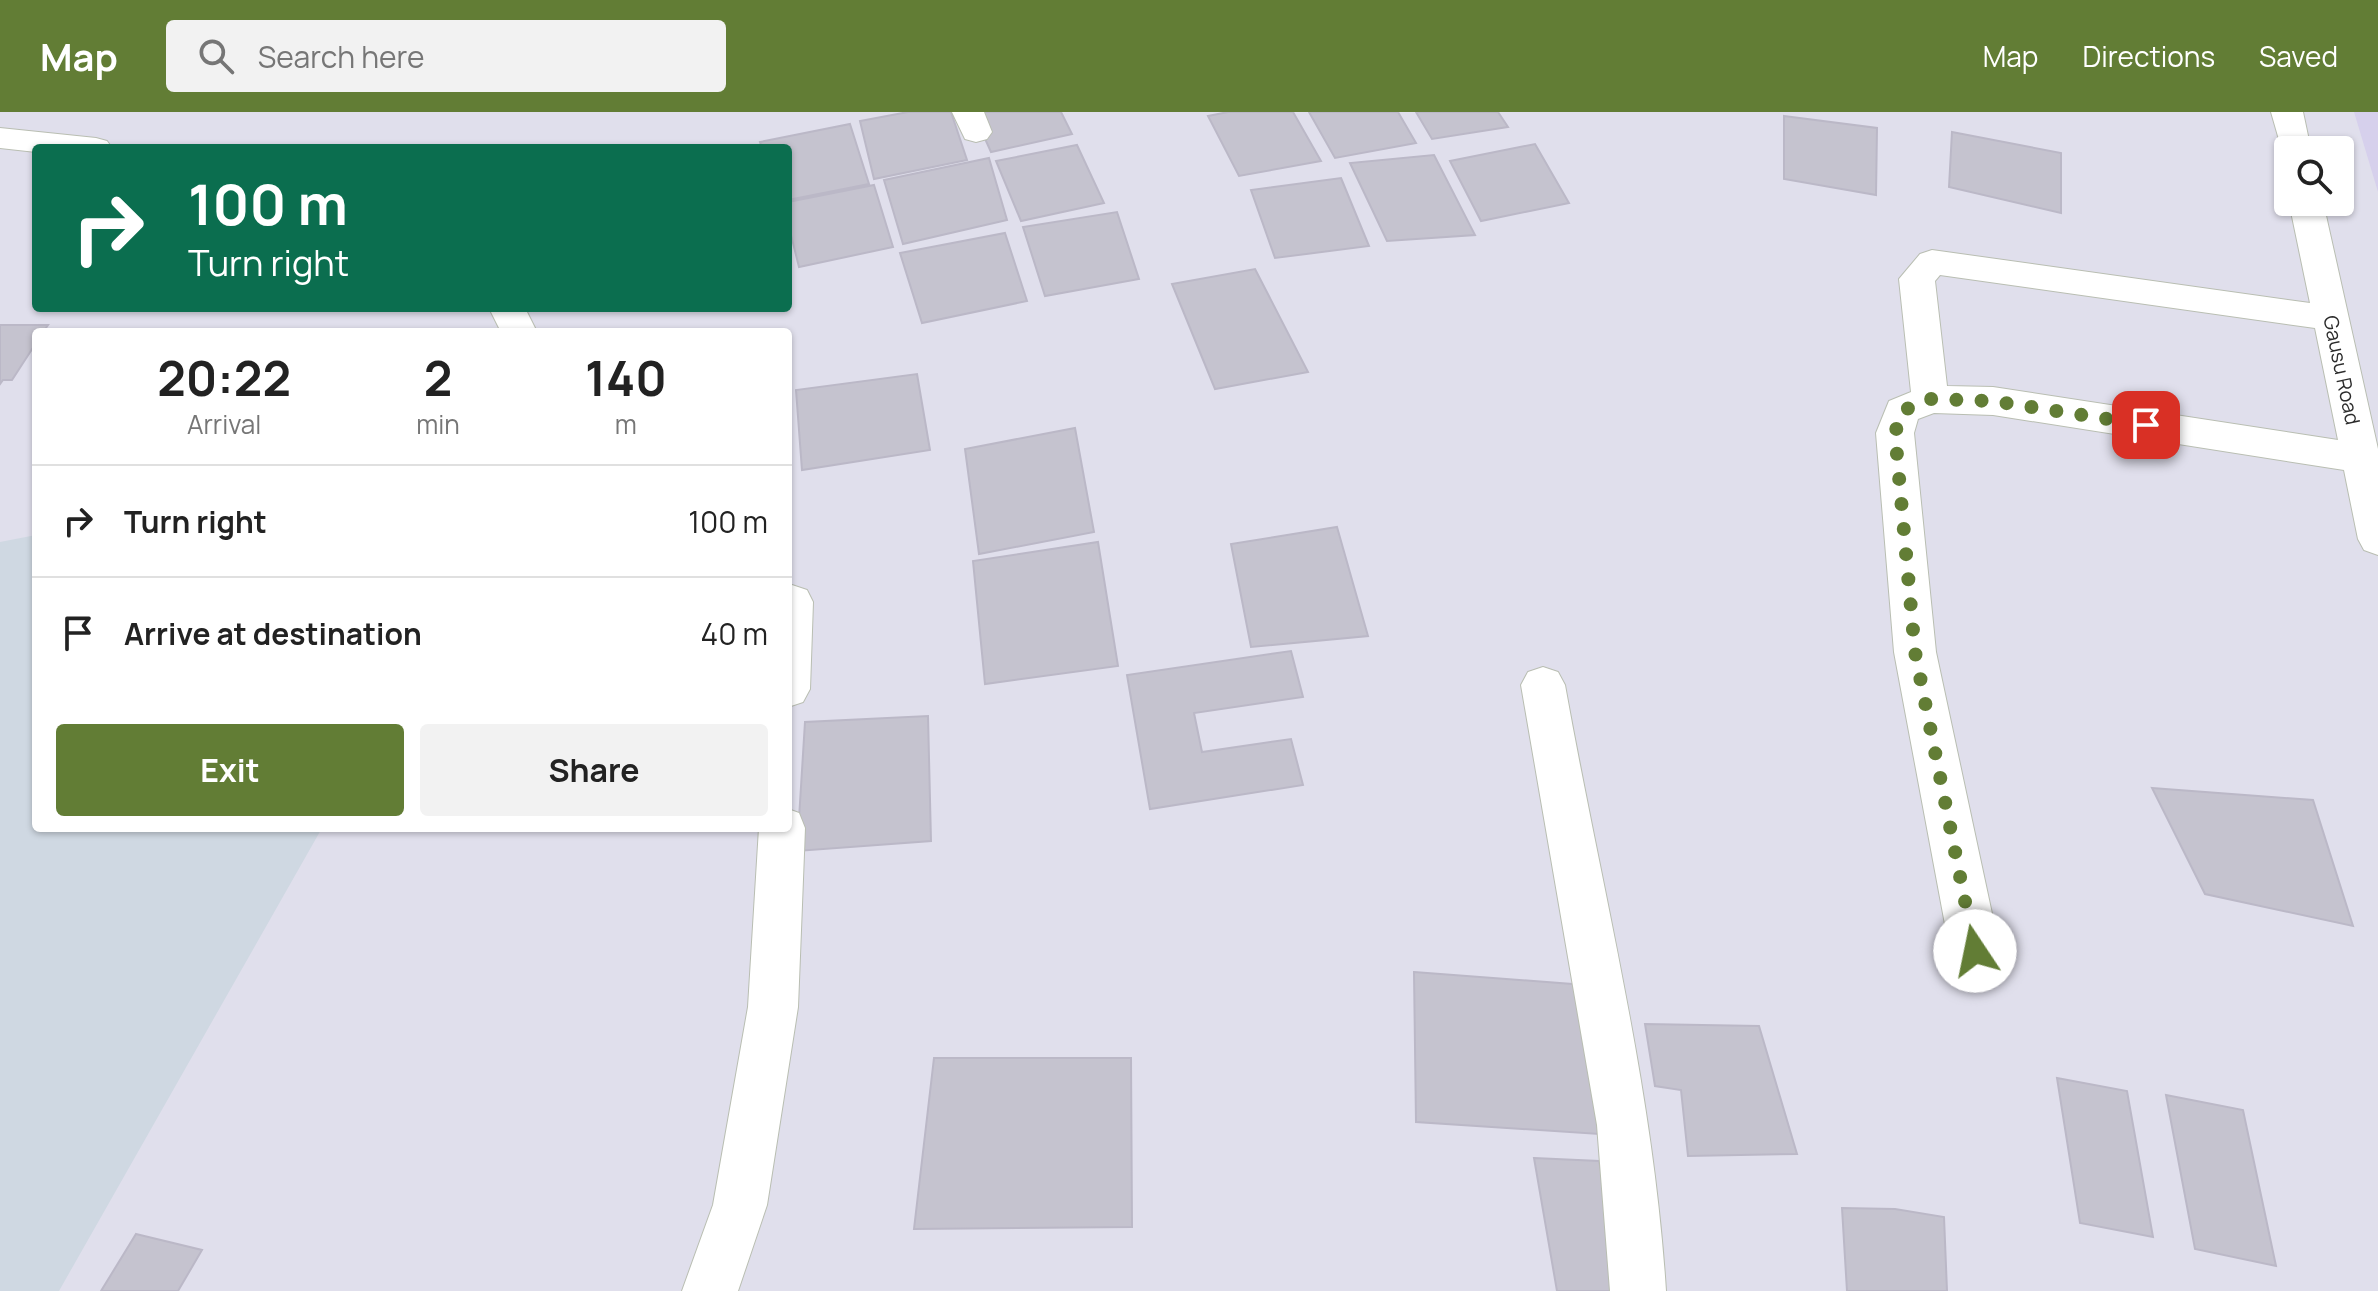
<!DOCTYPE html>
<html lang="en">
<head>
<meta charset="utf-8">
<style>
  body { margin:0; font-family:Manrope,sans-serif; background:#f2f2f2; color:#222; height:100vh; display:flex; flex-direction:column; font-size:30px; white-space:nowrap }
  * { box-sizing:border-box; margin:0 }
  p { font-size:26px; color:#767676 }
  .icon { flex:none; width:44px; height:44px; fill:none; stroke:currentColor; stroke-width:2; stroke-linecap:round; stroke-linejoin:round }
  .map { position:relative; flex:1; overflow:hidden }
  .sheet { position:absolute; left:32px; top:216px; width:760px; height:504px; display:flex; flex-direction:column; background:#fff; border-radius:8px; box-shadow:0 2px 6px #0004 }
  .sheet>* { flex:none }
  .banner { position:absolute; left:32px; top:32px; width:760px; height:168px; border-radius:8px; box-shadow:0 2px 6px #0004; background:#0b6e4f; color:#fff; overflow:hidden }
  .tools { position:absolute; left:2274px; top:24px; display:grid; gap:16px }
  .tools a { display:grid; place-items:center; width:80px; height:80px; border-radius:8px; background:#fff; box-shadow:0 2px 6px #0004; font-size:40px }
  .pin { position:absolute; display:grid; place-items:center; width:68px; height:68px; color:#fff; margin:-34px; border-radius:16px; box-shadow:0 4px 12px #0006 }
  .me { position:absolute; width:88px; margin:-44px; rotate:349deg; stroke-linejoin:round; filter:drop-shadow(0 0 6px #0008) }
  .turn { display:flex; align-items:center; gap:28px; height:168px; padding:0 24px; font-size:36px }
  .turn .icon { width:104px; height:104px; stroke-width:2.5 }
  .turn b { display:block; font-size:56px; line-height:68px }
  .eta { display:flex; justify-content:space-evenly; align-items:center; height:136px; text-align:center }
  .eta b { font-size:48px; font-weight:700; line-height:56px }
  .cta { display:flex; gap:16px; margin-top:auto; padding:16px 24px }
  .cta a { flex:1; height:92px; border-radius:8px; background:#627d35; color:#fff; font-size:32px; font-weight:700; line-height:92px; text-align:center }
  .cta a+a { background:#f2f2f2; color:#222 }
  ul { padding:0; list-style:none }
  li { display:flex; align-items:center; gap:24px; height:112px; padding:0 24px; border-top:2px solid #e0e0e0 }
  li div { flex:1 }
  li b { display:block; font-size:30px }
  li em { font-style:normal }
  header { display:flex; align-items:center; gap:48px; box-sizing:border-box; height:112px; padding:0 40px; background:#627d35; color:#fff }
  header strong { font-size:38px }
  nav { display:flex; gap:44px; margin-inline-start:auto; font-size:28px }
  .search { width:560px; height:72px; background:#f2f2f2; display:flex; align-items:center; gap:20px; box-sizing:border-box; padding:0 28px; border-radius:8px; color:#767676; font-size:30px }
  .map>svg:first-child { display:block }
  .education { fill:#d6d0ec }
  .medical { fill:#cfd8e2 }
  .building { fill:#c5c3cf; stroke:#bbb8c7; stroke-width:2 }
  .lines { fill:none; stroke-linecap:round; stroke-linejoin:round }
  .minor-casing { stroke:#b9beb2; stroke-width:2 }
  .minor { fill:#fff; fill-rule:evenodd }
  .route { stroke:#627d35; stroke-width:14; stroke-dasharray:0 25.2 }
  .labels { text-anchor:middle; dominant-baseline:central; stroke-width:7; stroke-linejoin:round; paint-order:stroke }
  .street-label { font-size:20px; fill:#2b2b2b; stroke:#fff }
</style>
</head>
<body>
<header>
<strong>Map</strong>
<div class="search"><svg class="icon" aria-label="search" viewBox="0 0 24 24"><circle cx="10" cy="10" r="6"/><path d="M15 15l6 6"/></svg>Search here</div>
<nav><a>Map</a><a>Directions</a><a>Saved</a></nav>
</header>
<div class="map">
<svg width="2378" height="1179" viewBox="0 0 2378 1179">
  <rect width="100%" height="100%" fill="#e0dfec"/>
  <!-- education -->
  <path class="education" d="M2354,0H2378V80Z"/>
  <!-- medical -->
  <path class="medical" d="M36,423V716H322L59,1179H0V430Z"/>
  <!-- building -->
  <path class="building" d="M908,0H951L967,48L874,67L860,9Z
    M973,0H1061L1072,22L991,40Z
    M1228,0H1293L1321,49L1239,64L1208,4Z
    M1309,0H1398L1416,31L1335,46Z
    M1416,0H1498L1508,15L1432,27Z
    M1784,4L1877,16L1876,83L1784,67Z
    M850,12L869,72L788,88V36H762L760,30Z
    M1952,20L2061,41V101L1949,75Z
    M1535,32L1569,91L1481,109L1450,49Z
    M1077,33L1104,91L1021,109L996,49Z
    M1434,43L1475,123L1387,129L1350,51Z
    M989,46L1007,108L903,132L884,68Z
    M1341,66L1369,134L1275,146L1251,78Z
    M874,73L893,135L799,155L788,111V90Z
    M1117,100L1139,167L1045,184L1023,115Z
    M1005,121L1027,189L922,211L900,141Z
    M1255,157L1308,260L1215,277L1172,172Z
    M0,213H48L43,220H36V231L12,268H3L0,272Z
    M917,262L930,338L802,358L796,278Z
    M1075,316L1094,420L979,442L965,337Z
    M1337,415L1368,524L1251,535L1231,432Z
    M1098,430L1118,554L985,572L973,449Z
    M1291,539L1303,585L1194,601L1202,640L1291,627L1303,673L1150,697L1127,563Z
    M928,604L931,729L797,739L805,610Z
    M2152,676L2313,688L2353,814L2205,782Z
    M1414,860L1585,873L1599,1022L1416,1010Z
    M1645,912L1759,914L1797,1042L1688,1044L1681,978L1655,974Z
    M934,946H1131L1132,1115L914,1117Z
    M2057,966L2127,979L2153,1125L2080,1111Z
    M2166,983L2243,998L2276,1154L2195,1137Z
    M1534,1046L1599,1049L1628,1179H1557Z
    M1842,1096L1895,1097L1944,1105L1947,1179H1847Z
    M136,1122L202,1138L178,1179H101Z"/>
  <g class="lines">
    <defs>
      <path id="minor" d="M952,0H984L992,20L987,27L976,30L965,27Z
        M2271,0H2303L2311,38H2288V46L2284,45Z
        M0,16L96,26L107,29L112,36H36V40L0,36Z
        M2289,90H2323L2378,337V443L2364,438L2358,427L2344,358L1993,303L1934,301L1918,307L1914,321L1936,540L2000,839L1992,856L1975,862L1958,856L1950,839L1894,540L1876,321L1889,289L1911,280L1899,167L1920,142L1932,138L2310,191ZM1940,163L2315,216L2338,328L1993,275L1947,274L1935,169Z
        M489,196H525L537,220H501Z
        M792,473L807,478L813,490L810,577L803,590L788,595V474Z
        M1543,555L1558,560L1565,573C1601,775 1653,973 1666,1179H1610L1597,1013L1521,573L1528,560Z
        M788,697L799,701L805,716L798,895L767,1093L738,1179H682L713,1093L748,895L759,716H788Z"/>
    </defs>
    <!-- minor casing -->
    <use href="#minor" class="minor-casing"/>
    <!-- minor -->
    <use href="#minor" class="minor"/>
  </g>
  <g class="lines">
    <!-- route -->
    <path class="route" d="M1975,839L1915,540L1895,321L1902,299L1930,287L1993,289L2146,313"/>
  </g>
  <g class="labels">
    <!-- street labels -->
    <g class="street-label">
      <text transform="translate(2342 258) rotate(78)">Gausu Road</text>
    </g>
  </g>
</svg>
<div class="tools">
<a><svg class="icon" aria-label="search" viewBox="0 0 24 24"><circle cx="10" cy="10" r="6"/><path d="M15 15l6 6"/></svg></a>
</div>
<div class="pin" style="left:2146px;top:313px;background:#d93025"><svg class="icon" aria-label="arrive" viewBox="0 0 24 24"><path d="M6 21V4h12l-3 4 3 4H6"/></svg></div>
<svg class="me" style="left:1975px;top:839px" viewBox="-20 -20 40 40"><circle r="19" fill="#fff"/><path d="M0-13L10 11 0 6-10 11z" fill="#627d35"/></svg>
<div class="banner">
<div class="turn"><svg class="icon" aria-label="right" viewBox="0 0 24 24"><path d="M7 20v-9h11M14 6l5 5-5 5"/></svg><div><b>100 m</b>Turn right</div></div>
</div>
<section class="sheet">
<div class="eta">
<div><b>20:22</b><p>Arrival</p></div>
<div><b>2</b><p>min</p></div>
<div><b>140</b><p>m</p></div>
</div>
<ul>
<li><svg class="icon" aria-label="right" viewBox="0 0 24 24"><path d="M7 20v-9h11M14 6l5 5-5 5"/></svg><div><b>Turn right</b></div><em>100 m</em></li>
<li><svg class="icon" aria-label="arrive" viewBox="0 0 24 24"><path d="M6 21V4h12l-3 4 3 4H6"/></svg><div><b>Arrive at destination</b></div><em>40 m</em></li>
</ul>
<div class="cta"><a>Exit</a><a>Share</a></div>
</section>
</div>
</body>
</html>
